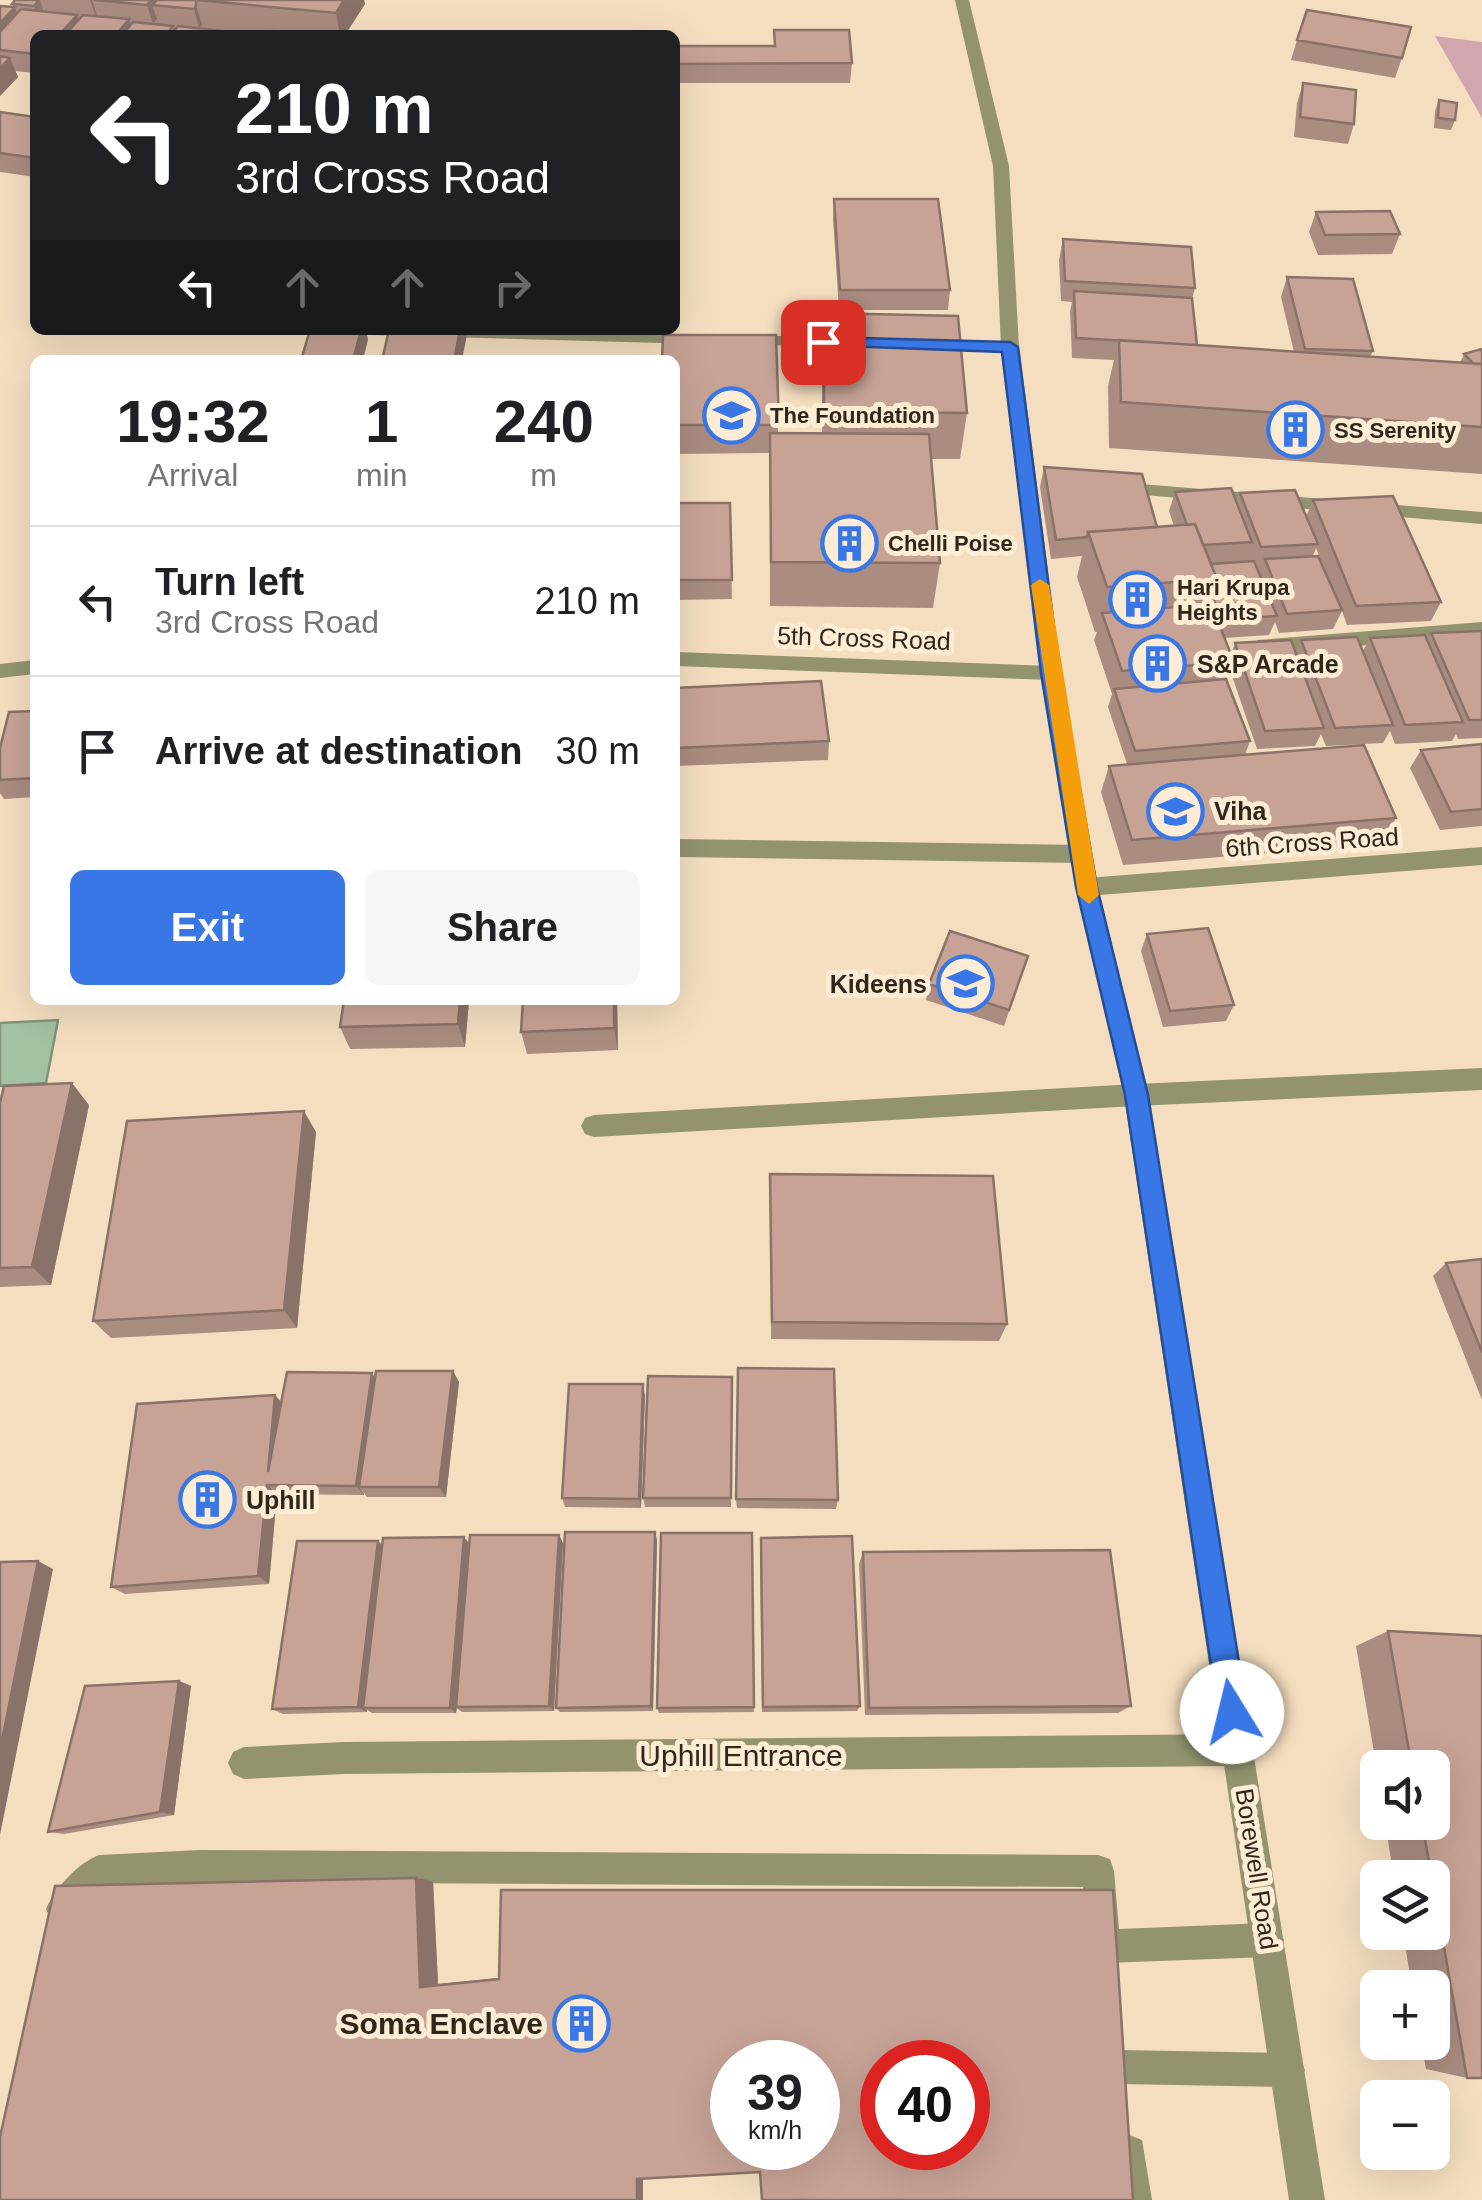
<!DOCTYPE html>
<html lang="en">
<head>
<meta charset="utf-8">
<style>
  body { margin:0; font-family:Arial,sans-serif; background:#f6f6f6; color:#202124; height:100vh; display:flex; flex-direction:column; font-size:38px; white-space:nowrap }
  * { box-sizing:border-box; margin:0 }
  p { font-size:32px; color:#757577 }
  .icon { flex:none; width:55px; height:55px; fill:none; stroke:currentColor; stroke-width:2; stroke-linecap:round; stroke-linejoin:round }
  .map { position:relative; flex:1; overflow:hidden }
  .sheet { position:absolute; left:30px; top:355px; width:650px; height:650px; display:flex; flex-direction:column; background:#fff; border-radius:15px; box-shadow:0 10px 40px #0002 }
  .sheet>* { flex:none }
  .hud { position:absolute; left:30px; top:30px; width:650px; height:305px; border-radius:15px; box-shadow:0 10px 40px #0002; background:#202124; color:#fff; overflow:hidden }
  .fabs { position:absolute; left:1360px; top:1750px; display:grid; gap:20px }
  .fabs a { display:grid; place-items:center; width:90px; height:90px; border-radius:15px; background:#fff; box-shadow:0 10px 40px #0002; font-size:50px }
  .speed { position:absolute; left:710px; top:2040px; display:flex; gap:20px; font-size:50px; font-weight:700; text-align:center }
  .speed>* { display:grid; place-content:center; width:130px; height:130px; border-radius:50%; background:#fff; box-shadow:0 10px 40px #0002; line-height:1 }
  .speed small { font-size:25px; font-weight:400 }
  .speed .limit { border:15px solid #d22; background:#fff; color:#111 }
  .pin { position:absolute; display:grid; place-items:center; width:85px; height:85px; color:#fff; margin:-42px; border-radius:20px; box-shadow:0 5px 15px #0006 }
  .me { position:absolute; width:110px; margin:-55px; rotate:351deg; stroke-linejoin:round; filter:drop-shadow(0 0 8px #0008) }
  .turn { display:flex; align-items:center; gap:35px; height:210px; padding:0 40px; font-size:45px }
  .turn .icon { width:130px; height:130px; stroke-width:2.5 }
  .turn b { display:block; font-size:70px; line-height:85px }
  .lanes { display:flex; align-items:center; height:95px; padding:0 40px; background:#0003; justify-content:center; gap:50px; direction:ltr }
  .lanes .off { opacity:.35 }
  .eta { display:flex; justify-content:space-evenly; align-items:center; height:170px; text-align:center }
  .eta b { font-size:60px; font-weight:800; line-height:70px }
  .action { display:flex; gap:20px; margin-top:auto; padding:20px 40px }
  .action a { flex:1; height:115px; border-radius:15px; background:#3977e6; color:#fff; font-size:40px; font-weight:800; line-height:115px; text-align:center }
  .action a+a { background:#f6f6f6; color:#202124 }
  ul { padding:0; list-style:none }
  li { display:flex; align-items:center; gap:30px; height:150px; padding:0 40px; border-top:2px solid #e0e0e0 }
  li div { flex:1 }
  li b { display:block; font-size:38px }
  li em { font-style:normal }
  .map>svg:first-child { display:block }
  .green { fill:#d2a6ae }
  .water { fill:#a3c2a2; stroke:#80947a; stroke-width:2.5 }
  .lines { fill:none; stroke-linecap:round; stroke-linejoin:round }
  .service { fill:#93946f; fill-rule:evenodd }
  .minor { fill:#93946f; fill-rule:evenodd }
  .tertiary { fill:#93946f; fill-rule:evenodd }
  .wall { fill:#ab8c81; fill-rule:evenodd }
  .shaded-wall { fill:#8b7269 }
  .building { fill:#c7a396; stroke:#8b7269; stroke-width:2.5; fill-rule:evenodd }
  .route { fill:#3977e6; stroke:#254d96; stroke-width:2.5 }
  .slow { fill:#f59e0b }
  .labels { text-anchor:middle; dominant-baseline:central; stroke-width:10; stroke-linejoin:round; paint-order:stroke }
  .far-poi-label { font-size:22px; font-weight:bold; fill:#2f271b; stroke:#feecd4; text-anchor:start }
  .street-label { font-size:25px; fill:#2f271b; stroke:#feecd4 }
  .poi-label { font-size:25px; font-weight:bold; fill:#2f271b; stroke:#feecd4; text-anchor:start }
  .near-street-label { font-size:30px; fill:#2f271b; stroke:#feecd4 }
  .near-poi-label { font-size:30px; font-weight:bold; fill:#2f271b; stroke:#feecd4; text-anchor:end }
</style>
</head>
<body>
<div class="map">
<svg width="1482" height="2200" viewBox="0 0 1482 2200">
  <rect width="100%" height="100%" fill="#f5dec0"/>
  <!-- green -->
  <path class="green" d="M1435,36L1482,42V118Z"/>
  <!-- water -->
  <path class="water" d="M58,1020L46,1083L0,1086V1023Z"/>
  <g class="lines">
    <!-- service -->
    <path class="service" d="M1482,622V636L1258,654L1248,647L1258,640Z
      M1136,1084L1145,1087L1148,1095L1145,1103L1136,1106L594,1137L585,1134L581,1126L585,1118L594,1115Z
      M200,1850L1098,1855L1110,1859L1114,1871L1119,1929L1267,1923L1279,1928L1284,1940L1279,1952L1267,1957L1106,1963L1094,1958L1089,1946L1093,1936L1087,1924L1083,1887L200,1882L106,1887L75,1921L63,1926L51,1921L46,1909C55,1888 78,1863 99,1855Z
      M1119,2050L1288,2053L1300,2058L1305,2070L1300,2082L1288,2087L1119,2084L1107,2079L1102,2067L1107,2055Z
      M1129,2135L1142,2140L1152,2200H1116L1111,2153L1116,2140Z"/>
    <!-- minor -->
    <path class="minor" d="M363,330L697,334L706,339L697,344L372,335Z
      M742,335L857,338L866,343L857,348L736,344V336Z
      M927,340L1010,342L1019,347L1010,352L921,349L918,345Z
      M1116,482L1482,512V524L1109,492L1107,488Z
      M675,652L1051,666L1061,673L1051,680L675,666Z
      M35,660V674L0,678V664Z
      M675,839L1081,845L1092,854L1081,863L675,857Z
      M1482,847V865L1087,896L1076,887L1087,878Z
      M1482,1068V1090L1136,1106L1127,1103L1124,1095L1127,1087L1136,1084Z
      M1239,1734L1250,1739L1255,1750L1250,1761L1239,1766L343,1774L244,1779L233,1774L228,1763L233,1752L244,1747L343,1742Z"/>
    <!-- tertiary -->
    <path class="tertiary" d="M955,0H969L1009,166L1019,347L1061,673L1098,887L1148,1095L1325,2200H1289L1124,1095L1076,887L1041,673L1001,347L993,166Z"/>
  </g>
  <!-- wall -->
  <path class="wall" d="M15,0H364L365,4L345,35H270L218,30L35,35V73L15,71L18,77L0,96V6L13,7L12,4Z
    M774,30L852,63L850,83H675V46H774Z
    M1297,40L1402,58L1395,78L1291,60Z
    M1303,83L1354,124L1348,144L1294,137L1297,103Z
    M1439,100L1455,120L1451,130L1434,128L1435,111Z
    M0,112L35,117V177L0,172Z
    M834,199L950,290L948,310H839L833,219Z
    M1316,212L1400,234L1392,254L1318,255L1309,232Z
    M1063,239L1195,288L1192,299L1197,346L1294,352L1281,297L1287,277L1373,351L1370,357L1460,363L1464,354L1482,349V474L1109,448L1108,386L1114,360L1072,358L1070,311L1072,302L1061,301L1059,260Z
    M824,313L967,413L960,459H931L940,563L933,608L770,606V453L675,454V360L776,335L778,433H822V359Z
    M1044,467L1157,527L1174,526L1169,511L1175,492L1236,503L1240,493L1306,517L1313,500L1441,602L1431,621L1347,625L1342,611L1333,629L1279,633L1275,622L1269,635L1224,638L1231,654L1235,643L1296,653L1301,640L1363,651L1370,638L1427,640L1431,633L1482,631V738L1458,739L1456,734L1452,741L1395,744L1390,731L1383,743L1326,746L1321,734L1315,746L1257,749L1230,670L1227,680L1250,741L1245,755L1396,818L1381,844L1123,865L1101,792L1109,766L1127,764L1108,707L1112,694L1094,640L1097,632H1095L1077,577L1082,556L1051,559L1040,487ZM1316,548L1336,598L1313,556Z
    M675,503H730L732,599L675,600Z
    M675,688L829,741L828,760L675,766Z
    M35,711V797L4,799L0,793V748Z
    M1482,744V826L1440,830L1410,768L1421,750Z
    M1147,934L1234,1005L1226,1021L1163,1027L1141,951Z
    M1028,956L1004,1026L926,1000L929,984Z
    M344,1000H469L465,1047L350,1049L340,1027Z
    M617,1000L618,1050L527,1054L521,1032Z
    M0,1103L89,1105L51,1285L0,1287Z
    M316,1132L297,1328L111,1338L93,1321Z
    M770,1174L1007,1324L999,1341L771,1339Z
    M1482,1259V1400L1433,1276L1446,1263Z
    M453,1371L459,1382L446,1497H367L364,1493V1495L277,1494L269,1584L125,1594L111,1587L281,1402L375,1378Z
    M732,1377L731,1507H645L643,1498Z
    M645,1395L641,1508L565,1507L562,1498Z
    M736,1499L838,1500L836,1509L737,1508Z
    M752,1533L754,1712L659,1713L657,1708Z
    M559,1535L563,1543L554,1711L462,1712L457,1708L456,1713H372L367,1710V1712L283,1714L272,1709L378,1541L382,1545L464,1537L470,1544Z
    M657,1540L653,1711L560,1712L556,1708Z
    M760,1546L860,1706L857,1711L762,1712Z
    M863,1552L1131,1706L1118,1713L865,1715L859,1564Z
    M1388,1631L1482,1636V2078H1467L1426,2069L1421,2042H1432V1988H1412L1403,1932H1432V1878H1394L1385,1822H1432V1768H1378V1776L1356,1646Z
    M179,1681L191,1686L174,1815L64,1834L48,1832Z
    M416,1878L433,1881L438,1984L499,1978L760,2172L643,2178V2200H0Z"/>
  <!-- shaded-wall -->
  <path class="shaded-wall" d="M40,0L43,10L38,16L34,6Z
    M90,0H92L97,15L96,17Z
    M151,0H172L152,5L157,19L153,24L147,5Z
    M344,0H364L365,4L345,35H340L336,13Z
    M196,5L202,25L199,28L194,9Z
    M15,7L22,27L0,51V23Z
    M77,15L83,35H59Z
    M129,19L134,35H116Z
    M10,58L18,77L0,96V68Z
    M361,330H366L368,340L363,360H353Z
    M460,330H466L467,335L462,360H454Z
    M460,1000H469L465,1047L458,1024Z
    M614,1000H617L618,1050L614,1028Z
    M72,1083L89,1105L51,1285L32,1267Z
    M304,1111L316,1132L297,1328L284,1310Z
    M453,1371L459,1382L446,1497L439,1487Z
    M372,1373L379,1384L359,1487L364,1495L356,1486Z
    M643,1384L645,1395L641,1508L639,1499Z
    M275,1395L285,1406L268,1472Z
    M267,1485L277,1494L269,1584L258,1576Z
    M655,1532L657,1540L653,1711L651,1706Z
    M559,1535L563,1543L554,1711L549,1706Z
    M464,1537L470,1545L456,1713L450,1708Z
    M378,1541L386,1549L363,1708L367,1710V1712L358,1707Z
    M38,1561L53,1569L0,1835V1750Z
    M179,1681L191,1686L174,1815L160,1812Z
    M416,1878L433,1881L438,1984L420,1987Z
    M643,2164V2200H637V2179Z"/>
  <!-- building -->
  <path class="building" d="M15,0H39L34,6L12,4Z
    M94,0H151L147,5Z
    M157,0H196V5L194,9L152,5Z
    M196,0H344L336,13Z
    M0,6L15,7L0,23Z
    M21,9L77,15L59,35H35V54L0,50V32Z
    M1307,10L1411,27L1402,58L1297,40Z
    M83,15L129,19L116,35H65Z
    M133,22L173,26L166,35H122Z
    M178,26L240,33L238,35H170Z
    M774,30H849L852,63L675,64V46H775Z
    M272,31L337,35H270Z
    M0,56L10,58L0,68Z
    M1303,83L1356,90L1354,124L1300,117Z
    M1439,100L1457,103L1455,120L1438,118Z
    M0,112L35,117V158L0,153Z
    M834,199H938L950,290H840Z
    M1390,211L1400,234L1325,235L1316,212Z
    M1063,239L1191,247L1195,288L1065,281Z
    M1287,277L1353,279L1373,351L1305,349Z
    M1074,291L1192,298L1197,345L1076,338Z
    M824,313L958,316L967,413L824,411Z
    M310,330H361L353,360H301Z
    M389,330H460L454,360H382Z
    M663,335H776L779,425H675V360H662Z
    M1119,340L1482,364V427L1121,402Z
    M1482,349V364H1474L1464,354Z
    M770,433L929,434L940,563L771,562Z
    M1044,467L1142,474L1157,527L1088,532L1087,537L1056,540Z
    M1231,488L1252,542L1203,545L1195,524L1187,525L1175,492Z
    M1295,490L1318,544L1261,547L1240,493Z
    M1393,496L1441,602L1356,606L1313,500Z
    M675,503H730L732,580H675Z
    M1195,524L1217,579L1107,587L1088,532Z
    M1318,556L1342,610L1287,614L1265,559Z
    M1254,561L1277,616L1221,620L1212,594L1217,579L1211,564Z
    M1211,604L1234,662L1122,671L1102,613Z
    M1482,631V720H1469L1431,633Z
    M1425,635L1463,722L1405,725L1370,638Z
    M1357,637L1393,725L1335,728L1301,640Z
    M1291,640L1324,728L1265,731L1235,643Z
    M1226,679L1250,741L1135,751L1114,689Z
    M821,681L829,741L675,748V688Z
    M35,711V778L0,780V748L9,712Z
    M1482,744V809L1451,812L1421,750Z
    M1364,745L1396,818L1132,840L1109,766Z
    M1208,928L1234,1005L1170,1011L1147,934Z
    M950,931L1028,956L1009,1010L929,984Z
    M344,1000H460L458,1024L340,1027Z
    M523,1000H614V1028L521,1032Z
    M72,1083L32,1267L0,1268V1103L4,1086Z
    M304,1111L284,1310L93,1321L127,1121Z
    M770,1174L993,1176L1007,1324L772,1322Z
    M1482,1259V1352L1446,1263Z
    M738,1368L834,1369L838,1500L736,1499Z
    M376,1371H453L439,1487H359Z
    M287,1372L372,1373L356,1486L267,1485L258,1576L111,1587L137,1404L275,1395L268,1472Z
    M648,1376L732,1377L731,1498H643Z
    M569,1384H643L639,1499L562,1498Z
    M565,1532H655L651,1706L556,1708Z
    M661,1533H752L754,1707L657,1708Z
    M470,1535H559L549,1706L456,1707Z
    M852,1536L860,1706L763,1707L761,1538Z
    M464,1537L450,1708H363L383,1538Z
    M297,1541H378L358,1707L272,1709Z
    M1110,1550L1131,1706L869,1708L863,1552Z
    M38,1561L0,1750V1562Z
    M1388,1631L1482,1636V2078H1467L1422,1822H1432V1768H1412Z
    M179,1681L160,1812L48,1832L85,1686Z
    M416,1878L420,1987L499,1979L501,1890H1113L1133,2200H762L760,2172L637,2179V2200H0V2137L55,1886ZM732,2062H818V2148H732ZM882,2062H968V2148H882Z"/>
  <!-- route -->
  <path class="route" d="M823,337L1010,342L1018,347L1060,673L1097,887L1148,1095L1247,1712L1243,1722L1232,1726L1222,1722L1218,1712L1125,1095L1076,887L1041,673L1002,352L817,345L815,342Z"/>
  <!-- slow -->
  <path class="slow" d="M1040,579L1049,585L1099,895L1089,904L1078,895L1031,585Z"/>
  <!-- icons -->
  <defs>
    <symbol id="school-ring" viewBox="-11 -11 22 22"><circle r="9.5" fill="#feecd4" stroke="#3977e6" stroke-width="1.5"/><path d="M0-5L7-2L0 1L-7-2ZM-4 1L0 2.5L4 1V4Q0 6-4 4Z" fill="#3977e6"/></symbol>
    <symbol id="building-ring" viewBox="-11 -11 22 22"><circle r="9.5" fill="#feecd4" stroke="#3977e6" stroke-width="1.5"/><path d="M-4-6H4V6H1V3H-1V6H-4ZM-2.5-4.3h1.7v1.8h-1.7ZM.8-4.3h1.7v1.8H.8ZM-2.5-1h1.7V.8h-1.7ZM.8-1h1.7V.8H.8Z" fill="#3977e6"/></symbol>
  </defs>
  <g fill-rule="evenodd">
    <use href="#school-ring" x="700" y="384" width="63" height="63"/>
    <use href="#building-ring" x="1264" y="398" width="63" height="63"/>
    <use href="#building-ring" x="818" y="512" width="63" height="63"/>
    <use href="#building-ring" x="1106" y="568" width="63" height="63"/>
    <use href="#building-ring" x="1126" y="632" width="63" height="63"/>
    <use href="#school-ring" x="1144" y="780" width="63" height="63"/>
    <use href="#school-ring" x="934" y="952" width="63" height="63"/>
    <use href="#building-ring" x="176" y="1468" width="63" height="63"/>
    <use href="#building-ring" x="550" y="1992" width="63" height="63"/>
  </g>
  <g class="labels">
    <!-- far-poi labels -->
    <g class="far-poi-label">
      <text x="770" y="415">The Foundation</text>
      <text x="1334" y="430">SS Serenity</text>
      <text x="888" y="543">Chelli Poise</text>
      <text x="1177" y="587">Hari Krupa<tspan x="1177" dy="25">Heights</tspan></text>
    </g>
    <!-- street labels -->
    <g class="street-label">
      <text transform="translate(864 638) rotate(2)">5th Cross Road</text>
      <text transform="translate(1312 842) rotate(-4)">6th Cross Road</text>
      <text transform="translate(1257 1869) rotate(81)">Borewell Road</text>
    </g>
    <!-- poi labels -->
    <g class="poi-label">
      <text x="1197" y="664">S&amp;P Arcade</text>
      <text x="1214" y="811">Viha</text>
      <text x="927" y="984" text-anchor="end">Kideens</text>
      <text x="246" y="1500">Uphill</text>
    </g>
    <!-- near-street labels -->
    <g class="near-street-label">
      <text x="741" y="1755">Uphill Entrance</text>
    </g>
    <!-- near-poi labels -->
    <g class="near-poi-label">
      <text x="543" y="2023">Soma Enclave</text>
    </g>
  </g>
</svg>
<div class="fabs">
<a><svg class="icon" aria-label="sound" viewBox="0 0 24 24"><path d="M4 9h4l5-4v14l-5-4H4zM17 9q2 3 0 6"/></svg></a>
<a><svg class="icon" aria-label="layers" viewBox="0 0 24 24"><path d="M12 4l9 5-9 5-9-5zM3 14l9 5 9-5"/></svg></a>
<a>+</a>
<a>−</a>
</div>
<div class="speed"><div>39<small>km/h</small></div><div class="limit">40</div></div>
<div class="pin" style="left:823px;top:342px;background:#d93025"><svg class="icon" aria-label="arrive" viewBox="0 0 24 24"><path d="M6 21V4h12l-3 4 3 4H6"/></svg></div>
<svg class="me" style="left:1232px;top:1712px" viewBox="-20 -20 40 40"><circle r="19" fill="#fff"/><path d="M0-13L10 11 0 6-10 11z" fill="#3977e6"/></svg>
<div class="hud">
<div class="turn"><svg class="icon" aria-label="left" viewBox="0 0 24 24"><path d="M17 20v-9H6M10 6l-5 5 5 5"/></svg><div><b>210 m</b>3rd Cross Road</div></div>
<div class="lanes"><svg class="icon" aria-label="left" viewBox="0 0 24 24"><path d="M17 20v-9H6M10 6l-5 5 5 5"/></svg><svg class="icon off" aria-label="ahead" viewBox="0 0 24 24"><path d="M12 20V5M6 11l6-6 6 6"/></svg><svg class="icon off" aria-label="ahead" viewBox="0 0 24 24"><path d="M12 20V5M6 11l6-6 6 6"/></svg><svg class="icon off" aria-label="right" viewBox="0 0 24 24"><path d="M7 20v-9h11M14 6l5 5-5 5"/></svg></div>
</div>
<section class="sheet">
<div class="eta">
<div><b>19:32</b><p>Arrival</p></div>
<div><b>1</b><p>min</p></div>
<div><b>240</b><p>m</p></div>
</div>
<ul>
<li><svg class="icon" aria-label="left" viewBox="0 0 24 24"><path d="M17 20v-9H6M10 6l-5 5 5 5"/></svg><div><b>Turn left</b><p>3rd Cross Road</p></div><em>210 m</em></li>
<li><svg class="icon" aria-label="arrive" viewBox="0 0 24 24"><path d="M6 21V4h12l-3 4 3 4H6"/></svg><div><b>Arrive at destination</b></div><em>30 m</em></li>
</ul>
<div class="action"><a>Exit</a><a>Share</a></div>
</section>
</div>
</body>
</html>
